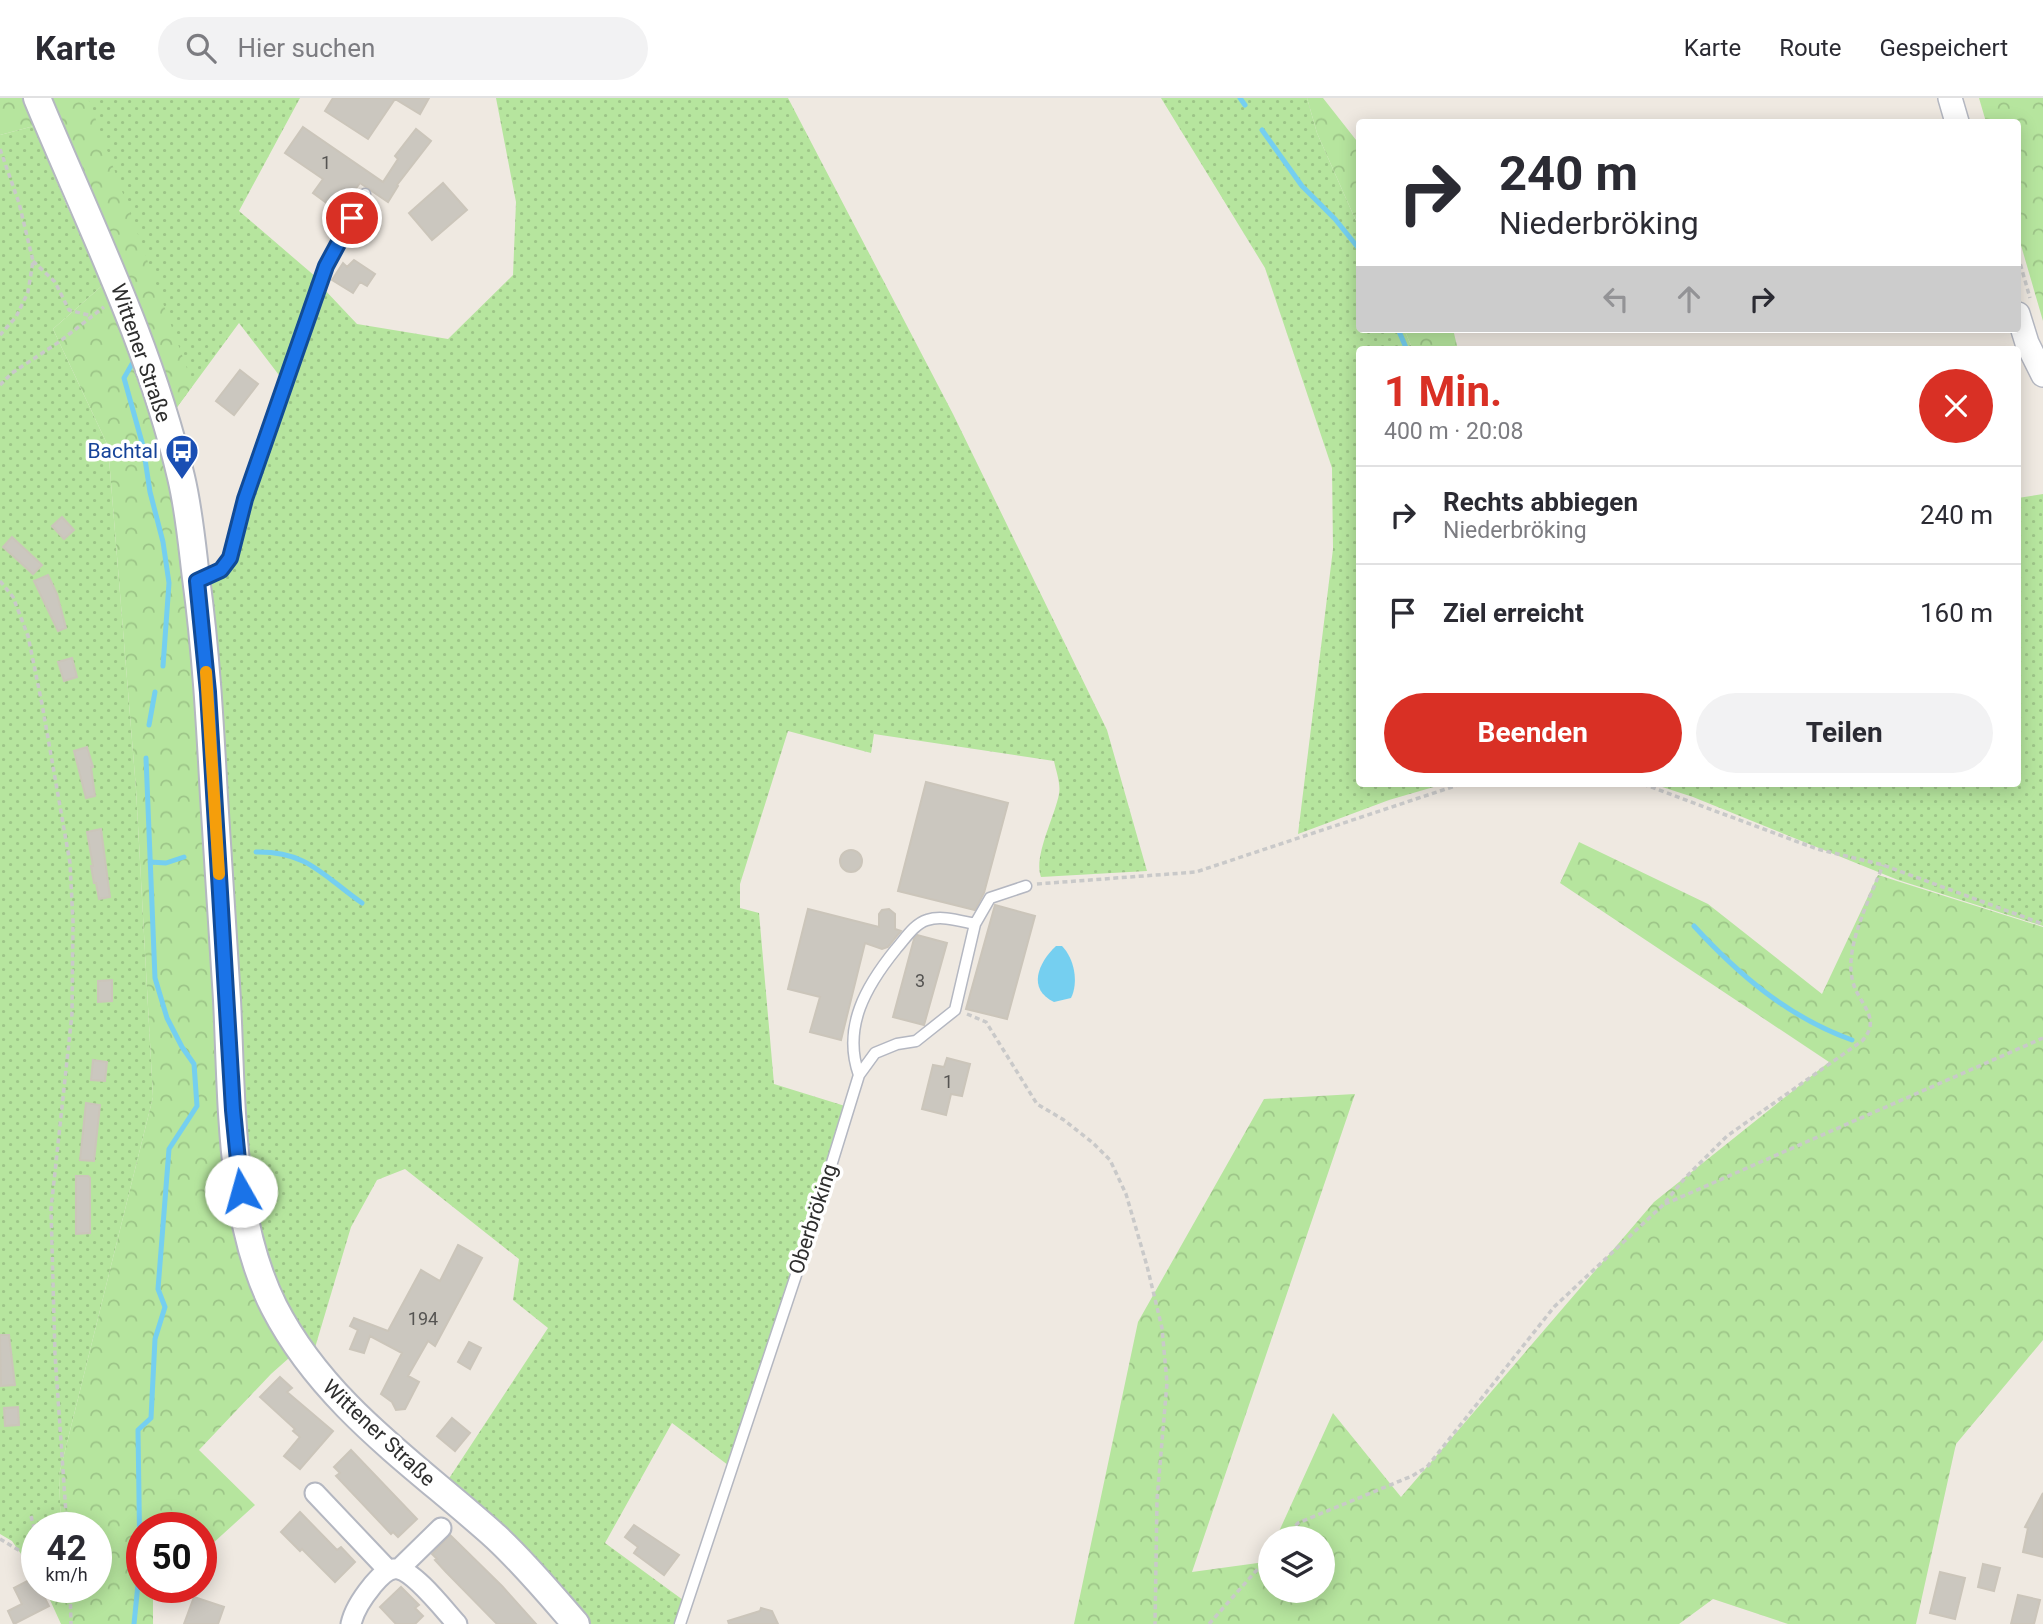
<!DOCTYPE html>
<html lang="de">
<head>
<meta charset="utf-8">
<style>
  body { margin:0; font-family:Roboto,sans-serif; background:#f2f2f3; color:#2b2b33; height:100vh; display:flex; flex-direction:column; font-size:26px; white-space:nowrap }
  * { box-sizing:border-box; margin:0 }
  p { font-size:23px; color:#7c7c81 }
  .icon { flex:none; width:38px; height:38px; fill:none; stroke:currentColor; stroke-width:2; stroke-linecap:round; stroke-linejoin:round }
  .map { position:relative; flex:1; overflow:hidden }
  .side { position:absolute; left:1356px; top:248px; width:665px; height:441px; display:flex; flex-direction:column; background:#fff; border-radius:7px; box-shadow:0 4px 18px #0003 }
  .side>* { flex:none }
  .hud { position:absolute; left:1356px; top:21px; width:665px; height:214px; border-radius:7px; box-shadow:0 4px 18px #0003; background:#fff; color:#2b2b33; overflow:hidden }
  .fabs { position:absolute; left:1258px; top:1428px; display:grid; gap:14px }
  .fabs a { display:grid; place-items:center; width:77px; height:77px; border-radius:50%; background:#fff; box-shadow:0 4px 18px #0003; font-size:35px }
  .speed { position:absolute; left:21px; top:1414px; display:flex; gap:14px; font-size:35px; font-weight:700; text-align:center }
  .speed>* { display:grid; place-content:center; width:91px; height:91px; border-radius:50%; background:#fff; box-shadow:0 4px 18px #0003; line-height:1 }
  .speed small { font-size:18px; font-weight:400 }
  .speed .limit { border:10px solid #d22; background:#fff; color:#111 }
  .pin { position:absolute; display:grid; place-items:center; width:60px; height:60px; color:#fff; margin:-30px; border:4px solid #fff; border-radius:50%; box-shadow:0 2px 7px #0007 }
  .me { position:absolute; width:77px; margin:-38px; rotate:353deg; stroke-linejoin:round; filter:drop-shadow(0 0 5px #0008) }
  .turn { display:flex; align-items:center; gap:24px; height:147px; padding:0 28px; font-size:32px }
  .turn .icon { width:91px; height:91px; stroke-width:2.5 }
  .turn b { display:block; font-size:49px; line-height:60px }
  .lanes { display:flex; align-items:center; height:66px; padding:0 28px; background:#0003; justify-content:center; gap:35px; direction:ltr }
  .lanes .off { opacity:.35 }
  .round { display:grid; place-items:center; flex:none; width:74px; height:74px; border-radius:37px; background:#f2f2f3 }
  .summary { display:flex; align-items:center; justify-content:space-between; height:119px; padding:0 28px }
  h1 { font-size:42px; font-weight:700; line-height:52px; color:#d93025 }
  .action { display:flex; gap:14px; margin-top:auto; padding:14px 28px }
  .action a { flex:1; height:80px; border-radius:42px; background:#d93025; color:#fff; font-size:28px; font-weight:700; line-height:80px; text-align:center }
  .action a+a { background:#f2f2f3; color:#2b2b33 }
  ul { padding:0; list-style:none }
  li { display:flex; align-items:center; gap:21px; height:98px; padding:0 28px; border-top:2px solid #e1e1e2 }
  li div { flex:1 }
  li b { display:block; font-size:26px }
  li em { font-style:normal }
  header { display:flex; align-items:center; gap:42px; box-sizing:border-box; height:98px; padding:0 35px; background:#fff; border-bottom:2px solid #e1e1e2 }
  header strong { font-size:33px }
  nav { display:flex; gap:38px; margin-inline-start:auto; font-size:24px }
  .search { width:490px; height:63px; background:#f2f2f3; display:flex; align-items:center; gap:18px; box-sizing:border-box; padding:0 24px; border-radius:38px; color:#7c7c81; font-size:26px }
  .map>svg:first-child { display:block }
  .grass { fill:url(#grass-dots) }
  .forest { fill:url(#forest-crowns) }
  .water { fill:#75cff0 }
  .lines { fill:none; stroke-linecap:round; stroke-linejoin:round }
  .stream { stroke:#75cff0; stroke-width:5 }
  .building { fill:#cbc7bf; stroke:#cbc5ba; stroke-width:2 }
  .service-casing { stroke:#b4b7c1; stroke-width:13 }
  .minor-casing { stroke:#b4b7c1; stroke-width:23 }
  .tertiary-casing { stroke:#b4b7c1; stroke-width:26 }
  .secondary-casing { stroke:#b4b7c1; stroke-width:30 }
  .path { stroke:#c9c9c9; stroke-width:3.5; stroke-dasharray:5 3.5; stroke-linecap:butt }
  .service { stroke:#fff; stroke-width:10 }
  .minor { stroke:#fff; stroke-width:19 }
  .tertiary { stroke:#fff; stroke-width:23 }
  .secondary { stroke:#fff; stroke-width:26 }
  .route-casing { stroke:#114b97; stroke-width:18 }
  .route { stroke:#1a73e8; stroke-width:12 }
  .slow { stroke:#f59e0b; stroke-width:12 }
  .labels { text-anchor:middle; dominant-baseline:central; stroke-width:7; stroke-linejoin:round; paint-order:stroke }
  .number-label { font-size:18px; fill:#555452 }
  .street-label { font-size:21px; fill:#2e2e2e; stroke:#fff }
  .transit-label { font-size:21px; fill:#164399; stroke:#fff; text-anchor:end }
</style>
</head>
<body>
<header>
<strong>Karte</strong>
<div class="search"><svg class="icon" aria-label="search" viewBox="0 0 24 24"><circle cx="10" cy="10" r="6"/><path d="M15 15l6 6"/></svg>Hier suchen</div>
<nav><a>Karte</a><a>Route</a><a>Gespeichert</a></nav>
</header>
<div class="map">
<svg width="2043" height="1526" viewBox="0 0 2043 1526">
  <defs>
    <pattern id="grass-dots" width="8" height="8" patternUnits="userSpaceOnUse" patternTransform="scale(1.75)"><rect width="8" height="8" fill="#b6e59e"/><path d="M2 2h.1M6 6h.1" fill="none" stroke="#9dc588" stroke-width="1.8" stroke-linecap="round"/></pattern>
    <pattern id="forest-crowns" width="20" height="18" patternUnits="userSpaceOnUse" patternTransform="scale(1.75)"><rect width="20" height="18" fill="#b6e59e"/><path d="M2 6a3 3 0 1 1 6 0M12 15a3 3 0 1 1 6 0" fill="none" stroke="#9dc588"/></pattern>
  </defs>
  <rect width="100%" height="100%" fill="#efe9e1"/>
  <!-- grass -->
  <path class="grass" d="M46,0H300L239,113L316,179L282,281L239,225L175,312Z
    M496,0H788L953,316L1107,632L1147,773L1041,779C1033,759 1055,718 1059,696C1061,686 1056,673 1054,663L874,636L871,655L788,633L740,786V810L759,815L774,986L845,1008L728,1367L672,1325L605,1445L683,1502L675,1526H590L557,1488L446,1385L548,1230L513,1202L519,1161L405,1071L377,1082L351,1129L314,1253L282,1199L265,1157L250,1093L208,487L221,478L233,464L247,405L323,190L357,226L448,241L513,177L516,104Z
    M1161,0H1307L1317,35L1360,132V231H1404L1413,252H1360V686H1444L1389,702L1298,736L1333,451L1332,370L1265,170Z
    M34,28L67,108L104,186L53,231L108,348L136,691L153,999L59,1377L61,1430H37V1479L12,1443L0,1436V37Z
    M2043,396V828L1898,782L1693,699L1653,686H2018V400Z"/>
  <!-- forest -->
  <path class="forest" d="M0,0H25L34,28L0,37Z
    M46,0H88L193,287L175,312Z
    M1307,0H1323L1360,47V132L1317,35Z
    M1979,0H2043V223L2018,137V24H1986Z
    M104,186L170,376L189,483L258,1203L289,1260L271,1276L199,1352L255,1407L201,1456V1430H142V1489H165L153,1500V1526H61L45,1491L50,1489H96V1430H61L59,1377L153,999L136,691L108,348L53,231Z
    M1404,231H1453L1458,252H1413Z
    M1579,744L1708,806L1822,896L1878,777L2043,829V1242L1956,1346L1916,1526H1788L1713,1501L1679,1526H1074L1138,1224L1264,1001L1355,996L1192,1474L1265,1464L1270,1452V1493H1323V1440H1276L1333,1315L1401,1399L1654,1104L1829,964L1560,785Z"/>
  <!-- water -->
  <path class="water" d="M1056,848H1062C1074,860 1079,884 1071,900L1054,904C1027,891 1038,865 1056,848Z"/>
  <g class="lines">
    <!-- stream -->
    <path class="stream" d="M1240,0L1245,7
      M1262,32L1302,88L1335,121L1360,152
      M1398,231L1407,252
      M132,266L124,280L143,348L150,394L163,444L169,485L163,568
      M149,627L155,594
      M256,754C308,753 323,778 362,805
      M150,764L166,765L184,759
      M1694,828C1739,877 1788,919 1852,942
      M134,1526L140,1466L138,1332L151,1320L155,1241L165,1209L158,1191L169,1051L197,1008L194,966L182,949L167,920L155,880L146,660"/>
  </g>
  <!-- building -->
  <path class="building" d="M333,0H429L420,16L395,1L368,41L325,13Z
    M303,29L383,84L398,61L395,58L416,31L431,43L397,87L398,88L388,104L360,85L339,114L313,95L323,81L285,55Z
    M443,85L467,112L432,142L409,115Z
    M354,162L375,176L367,188L360,184L353,195L332,182L343,165L347,169Z
    M240,272L258,286L234,317L216,303Z
    M62,419L74,432L64,441L52,428Z
    M12,439L42,467L33,476L3,449Z
    M48,477L57,496L66,530L58,533L34,483Z
    M72,560L77,579L64,583L58,564Z
    M87,649L93,669H91L95,698L86,700L74,653Z
    M926,684L1008,705L984,795L975,812L898,793Z
    M101,731L110,799L99,801L96,785H94L91,768H93L87,734Z
    M840 763a11 11 0 1 1 22 0a11 11 0 1 1-22 0Z
    M995,807L1035,818L1007,921L966,911Z
    M808,811L879,829V816L882,812L889,811L895,816V831L901,833L888,849L882,851L865,845L841,942L810,934L820,899L788,891Z
    M917,837L947,845L924,927L893,919L914,841Z
    M112,882V903L98,904V883Z
    M947,960L970,966L962,998L951,996L946,1017L922,1011L933,967L944,969Z
    M93,962L107,964L105,983L91,982Z
    M86,1005L100,1007L94,1063L80,1062Z
    M76,1078H88L90,1080V1135L76,1136Z
    M458,1147L482,1160L435,1248L428,1243L408,1278L419,1284L405,1311L396,1312L392,1304L381,1296L402,1255L370,1238L364,1255L350,1251L358,1232L350,1228L354,1220L388,1233L421,1172L440,1183Z
    M0,1237H9L15,1287L1,1288Z
    M469,1244L481,1250L470,1271L458,1264Z
    M280,1279L292,1290L287,1294L333,1333L300,1371L284,1358L300,1339L293,1333L295,1331L260,1299Z
    M18,1309L19,1327L5,1328L4,1310Z
    M452,1320L470,1335L455,1353L437,1338Z
    M351,1352L417,1421L398,1439L393,1434L391,1436L336,1378L340,1375L334,1369Z
    M2043,1395V1459L2023,1454L2028,1430L2025,1429Z
    M300,1414L337,1452L341,1449L355,1464L335,1484L302,1451L300,1453L281,1434Z
    M634,1427L679,1457L664,1477L634,1455L638,1449L625,1439Z
    M450,1437L502,1488L536,1526H497L446,1474L435,1462L437,1461L432,1456Z
    M1983,1466L2000,1470L1994,1493L1978,1489Z
    M1940,1474L1965,1480L1955,1521L1930,1515Z
    M35,1479L37,1489H39L49,1508L14,1526L8,1513L22,1506L14,1490Z
    M401,1489L419,1507L415,1510L423,1518L415,1526H396L380,1509Z
    M2018,1497L2040,1502L2034,1526H2011Z
    M194,1499L224,1509L218,1526H184Z
    M761,1510L772,1513L778,1526H729L728,1523L760,1513Z"/>
  <g class="lines">
    <defs>
      <path id="service" d="M197,482L221,473L230,460L245,401L326,168L365,96
        M859,977C842,929 866,888 896,851C905,841 914,826 927,822C942,817 960,823 975,826
        M680,1526L814,1123L859,977L875,955L897,946L916,943L955,912L975,826L990,800L1026,788"/>
      <path id="minor" d="M315,1395L388,1472
        M399,1471L441,1430
        M351,1526C354,1512 363,1499 372,1488C378,1481 387,1469 398,1471C415,1474 445,1513 457,1526"/>
      <path id="tertiary" d="M1950,0L1957,24
        M2018,216L2027,245L2043,277"/>
      <path id="secondary" d="M37,0C89,125 150,247 181,379C189,412 192,447 196,480C206,553 210,626 214,699C218,767 223,834 227,902C232,1000 229,1120 274,1209C325,1308 416,1367 496,1439C525,1466 550,1496 576,1526"/>
    </defs>
    <!-- service casing -->
    <use href="#service" class="service-casing"/>
    <!-- minor casing -->
    <use href="#minor" class="minor-casing"/>
    <!-- tertiary casing -->
    <use href="#tertiary" class="tertiary-casing"/>
    <!-- secondary casing -->
    <use href="#secondary" class="secondary-casing"/>
    <!-- path -->
    <path class="path" d="M0,51L19,105L33,163L28,194L16,219L0,237
      M2018,158L2030,200
      M33,163L55,184L69,212L92,218
      M0,287L12,275L59,244L104,209
      M0,483L13,499L28,538L42,606L70,765L73,824L72,916L51,1111L55,1257L67,1430
      M1643,686L1817,751L1883,767L2043,826
      M1037,786L1196,774L1461,686
      M967,916L986,924L1037,1006L1064,1022L1093,1045L1110,1062L1126,1096L1147,1168L1162,1230L1167,1285L1157,1402L1155,1526
      M1665,1106L2043,940
      M31,1418L37,1441
      M1284,1440L1298,1425L1412,1378L1427,1369L1554,1209L1663,1107L1685,1080L1727,1038L1862,943C1884,919 1856,905 1852,880C1845,847 1871,798 1883,767
      M0,1441L37,1463
      M70,1489L71,1526
      M1209,1526L1270,1457"/>
    <!-- service -->
    <use href="#service" class="service"/>
    <!-- minor -->
    <use href="#minor" class="minor"/>
    <!-- tertiary -->
    <use href="#tertiary" class="tertiary"/>
    <!-- secondary -->
    <use href="#secondary" class="secondary"/>
  </g>
  <g class="lines">
    <defs>
      <path id="route" d="M241,1093L233,1012L208,594L197,483L221,472L230,460L245,401L326,168L352,120"/>
    </defs>
    <!-- route casing -->
    <use href="#route" class="route-casing"/>
    <!-- route -->
    <use href="#route" class="route"/>
    <!-- slow -->
    <path class="slow" d="M206,574L219,776"/>
  </g>
  <!-- icons -->
  <defs>
    <symbol id="bus-pin" viewBox="-11 -11 22 30"><path d="M0 17L-7.5 6A9.5 9.5 0 1 1 7.5 6Z" fill="#1a4fb4" stroke="#fff"/><path d="M-5-6H5V4H4V6H2V4H-2V6H-4V4H-5ZM-3.5-4V0h7V-4ZM-3.5 1.2v1.5H-2V1.2ZM2 1.2v1.5H3.5V1.2Z" fill="#fff"/></symbol>
  </defs>
  <g fill-rule="evenodd">
    <use href="#bus-pin" x="163" y="334" width="38" height="52"/>
  </g>
  <g class="labels">
    <!-- number labels -->
    <g class="number-label">
      <text x="326" y="64">1</text>
      <text x="920" y="882">3</text>
      <text x="948" y="983">1</text>
      <text x="423" y="1220">194</text>
    </g>
    <!-- street labels -->
    <g class="street-label">
      <text transform="translate(141 255) rotate(71)">Wittener Straße</text>
      <text transform="translate(813 1121) rotate(-72)">Oberbröking</text>
      <text transform="translate(379 1335) rotate(43)">Wittener Straße</text>
    </g>
    <!-- transit labels -->
    <g class="transit-label">
      <text x="158" y="353">Bachtal</text>
    </g>
  </g>
</svg>
<div class="fabs">
<a><svg class="icon" aria-label="layers" viewBox="0 0 24 24"><path d="M12 4l9 5-9 5-9-5zM3 14l9 5 9-5"/></svg></a>
</div>
<div class="speed"><div>42<small>km/h</small></div><div class="limit">50</div></div>
<div class="pin" style="left:352px;top:120px;background:#d93025"><svg class="icon" aria-label="arrive" viewBox="0 0 24 24"><path d="M6 21V4h12l-3 4 3 4H6"/></svg></div>
<svg class="me" style="left:241px;top:1093px" viewBox="-20 -20 40 40"><circle r="19" fill="#fff"/><path d="M0-13L10 11 0 6-10 11z" fill="#1a73e8"/></svg>
<div class="hud">
<div class="turn"><svg class="icon" aria-label="right" viewBox="0 0 24 24"><path d="M7 20v-9h11M14 6l5 5-5 5"/></svg><div><b>240 m</b>Niederbröking</div></div>
<div class="lanes"><svg class="icon off" aria-label="left" viewBox="0 0 24 24"><path d="M17 20v-9H6M10 6l-5 5 5 5"/></svg><svg class="icon off" aria-label="ahead" viewBox="0 0 24 24"><path d="M12 20V5M6 11l6-6 6 6"/></svg><svg class="icon" aria-label="right" viewBox="0 0 24 24"><path d="M7 20v-9h11M14 6l5 5-5 5"/></svg></div>
</div>
<section class="side">
<div class="summary"><div><h1>1 Min.</h1><p>400 m · 20:08</p></div><a class="round" style="background:#d93025;color:#fff"><svg class="icon" aria-label="close" viewBox="0 0 24 24"><path d="M6 6l12 12M18 6L6 18"/></svg></a></div>
<ul>
<li><svg class="icon" aria-label="right" viewBox="0 0 24 24"><path d="M7 20v-9h11M14 6l5 5-5 5"/></svg><div><b>Rechts abbiegen</b><p>Niederbröking</p></div><em>240 m</em></li>
<li><svg class="icon" aria-label="arrive" viewBox="0 0 24 24"><path d="M6 21V4h12l-3 4 3 4H6"/></svg><div><b>Ziel erreicht</b></div><em>160 m</em></li>
</ul>
<div class="action"><a>Beenden</a><a>Teilen</a></div>
</section>
</div>
</body>
</html>
